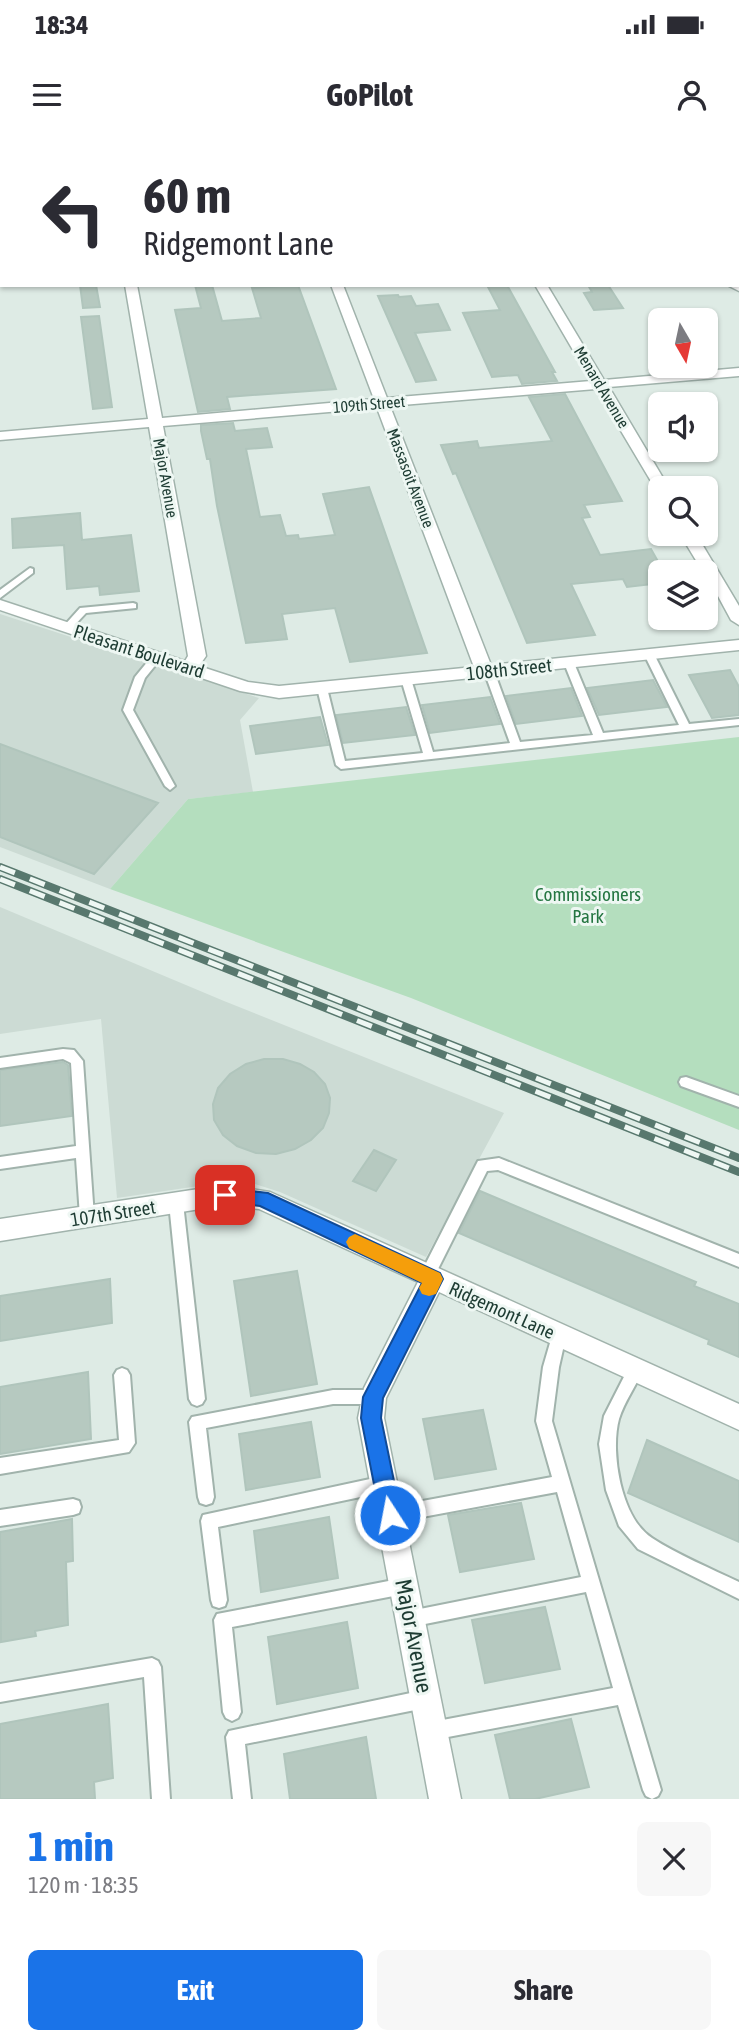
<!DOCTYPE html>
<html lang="en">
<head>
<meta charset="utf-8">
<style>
  body { margin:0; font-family:"Asap Condensed",sans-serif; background:#f7f7f7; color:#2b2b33; height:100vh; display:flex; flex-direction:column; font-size:26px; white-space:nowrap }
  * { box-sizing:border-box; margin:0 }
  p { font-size:23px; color:#7c7c81 }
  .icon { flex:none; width:38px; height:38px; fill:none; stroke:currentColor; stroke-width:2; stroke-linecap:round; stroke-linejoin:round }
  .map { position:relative; height:1659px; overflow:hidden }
  .panel { display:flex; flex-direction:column; background:#fff; flex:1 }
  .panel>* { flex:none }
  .hud { position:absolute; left:0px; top:0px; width:740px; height:147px; box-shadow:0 2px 5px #0004; background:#fff; color:#2b2b33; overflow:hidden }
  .needle { width:46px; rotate:171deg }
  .buttons { position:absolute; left:648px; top:168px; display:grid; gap:14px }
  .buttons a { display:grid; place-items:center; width:70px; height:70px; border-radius:10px; background:#fff; box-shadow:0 2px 5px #0004; font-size:35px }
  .pin { position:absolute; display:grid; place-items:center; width:60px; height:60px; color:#fff; margin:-30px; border-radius:14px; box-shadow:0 4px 10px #0006 }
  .me { position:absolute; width:77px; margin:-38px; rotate:349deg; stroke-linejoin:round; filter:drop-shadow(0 0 5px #0008) }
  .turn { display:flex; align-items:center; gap:24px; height:147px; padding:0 28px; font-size:32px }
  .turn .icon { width:91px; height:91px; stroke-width:2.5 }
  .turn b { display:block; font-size:49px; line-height:60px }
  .round { display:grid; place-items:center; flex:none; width:74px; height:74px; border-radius:10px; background:#f7f7f7 }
  .summary { display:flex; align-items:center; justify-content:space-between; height:119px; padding:0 28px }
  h1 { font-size:42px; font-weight:700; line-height:52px; color:#1a73e8 }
  .cta { display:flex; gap:14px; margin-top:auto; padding:14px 28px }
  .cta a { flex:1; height:80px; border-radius:10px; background:#1a73e8; color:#fff; font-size:28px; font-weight:700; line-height:80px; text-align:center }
  .cta a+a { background:#f7f7f7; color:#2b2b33 }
  .status { display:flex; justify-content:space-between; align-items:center; height:49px; padding:0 35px; background:#fff; direction:ltr }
  .status svg { height:19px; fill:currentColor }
  header { display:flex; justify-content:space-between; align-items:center; height:91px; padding:0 28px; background:#fff; font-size:32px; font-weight:700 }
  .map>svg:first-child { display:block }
  .built { fill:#ccdbd4 }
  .green { fill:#b4debe }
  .building { fill:#b6c9c0; stroke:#b0c5bc; stroke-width:2 }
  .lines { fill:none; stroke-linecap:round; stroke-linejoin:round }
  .lane-casing { stroke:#a1b3ac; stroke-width:4 }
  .street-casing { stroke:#a1b3ac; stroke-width:3 }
  .lane { fill:#fff; fill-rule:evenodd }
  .street { fill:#fff; fill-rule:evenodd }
  .rail-casing { stroke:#58786e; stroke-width:8 }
  .rail { stroke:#eef7f3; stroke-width:5; stroke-dasharray:16; stroke-linecap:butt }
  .route { fill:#1a73e8; stroke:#114b97; stroke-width:2 }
  .slow { fill:#f59e0b }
  .labels { text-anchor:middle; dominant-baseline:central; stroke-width:6; stroke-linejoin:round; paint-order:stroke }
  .far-street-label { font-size:16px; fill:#1e3c33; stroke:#eef7f3 }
  .street-label { font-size:19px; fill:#1e3c33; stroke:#eef7f3 }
  .park-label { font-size:19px; fill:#257642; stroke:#eef7f3 }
  .near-street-label { font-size:23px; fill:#1e3c33; stroke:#eef7f3 }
</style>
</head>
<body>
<div class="status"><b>18:34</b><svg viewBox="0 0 49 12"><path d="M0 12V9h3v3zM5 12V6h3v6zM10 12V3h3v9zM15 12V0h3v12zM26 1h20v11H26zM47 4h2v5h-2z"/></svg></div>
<header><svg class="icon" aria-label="menu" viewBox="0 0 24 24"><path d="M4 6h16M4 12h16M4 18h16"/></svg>GoPilot<svg class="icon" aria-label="person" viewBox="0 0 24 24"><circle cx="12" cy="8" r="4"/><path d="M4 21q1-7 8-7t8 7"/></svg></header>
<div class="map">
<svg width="739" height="1659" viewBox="0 0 739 1659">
  <rect width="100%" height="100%" fill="#deebe5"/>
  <!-- built -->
  <path class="built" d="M0,474L259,558L240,580L253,652L188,659L110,749L0,707Z
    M0,767L224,861L504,973L426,1117L280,1052L255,1044L226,1042L117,1058L101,879L0,894Z"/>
  <!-- green -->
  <path class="green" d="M739,597V990L411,858L110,749L188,659Z"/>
  <!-- building -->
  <path class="building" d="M80,145H96L100,167L83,168Z
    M195,145H212L222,181L261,178L252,148L298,145L336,249L227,257L230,269L198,272L175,170L201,168Z
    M487,145H507L555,232H552L557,241L522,244L518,235L492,237L463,173L500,170Z
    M588,145H608L623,168L594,170L584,153L592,152Z
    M398,155L399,157L411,156L416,166L438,164L450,190L415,193L436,240L416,242L378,156Z
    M99,176L112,267L93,269L81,177Z
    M565,254L622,361L584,365L590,377L582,378L600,415L651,409L660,425V443L627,447L623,439L571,444L595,495L527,503L456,333L453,334L441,305L477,301L479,308L552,301L529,257Z
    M233,283L235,291L267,288L272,307L246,309L260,377L280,375L286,396L298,395L299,399L335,395L323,354L369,347L427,513L350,522L335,468L282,474L287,499L246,503L217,366L210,319H207L201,291V285Z
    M80,373L82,400L131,395L139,451L100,455L99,446L67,449L64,405L13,408L12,379Z
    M730,530L739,547V575L712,578L689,535Z
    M653,540L667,567L599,575L587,548Z
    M571,548L582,576L516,584L506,556Z
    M490,557L500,584L430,593L422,565Z
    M406,567L415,595L343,603L336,575Z
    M320,577L328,605L256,614L250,586Z
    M0,604L158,663L94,734L0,697Z
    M264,919H283L300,924L314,932L325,944L330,958L329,973L323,988L311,1000L295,1009L276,1014L256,1013L237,1006L223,995L214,980L213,964L218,948L230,934L246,924Z
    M63,922L68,925L72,976L0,986V930Z
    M374,1010L396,1020L376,1051L353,1041Z
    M480,1051L696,1142L694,1146L739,1164V1217L708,1204L709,1200L459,1093Z
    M297,1131L317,1244L251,1256L234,1141Z
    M110,1139L112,1183L0,1201V1156Z
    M88,1232L91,1299L0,1314V1247Z
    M483,1270L496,1329L435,1339L423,1279Z
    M311,1282L320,1337L246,1350L239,1294Z
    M647,1300L739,1341V1402L628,1353Z
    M521,1363L534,1419L460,1432L448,1375Z
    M329,1377L338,1438L261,1452L254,1391Z
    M72,1379L73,1421L66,1422L68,1485L35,1491L36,1496L1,1502L0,1392Z
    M545,1467L560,1529L485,1543L472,1480Z
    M347,1482L358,1548L277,1564L268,1497Z
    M108,1564L113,1638L94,1642L95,1659H0V1584Z
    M571,1579L589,1647L535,1659H510L495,1595Z
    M366,1597L376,1659H290L284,1614Z"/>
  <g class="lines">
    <defs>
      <path id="lane" d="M30,428L33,429V433L0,458V450Z
        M133,463L136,464V468L86,473L70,490L67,491L62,488L80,468Z
        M649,511L654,514L689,584L739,579V585L341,629L336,625L317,548L322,545L327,548L345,621L423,613L401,539L406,536L411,539L433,612L510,603L484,531L489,528L494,531L520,602L593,595L564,523L569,520L574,523L603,593L679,585L644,514Z
        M157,514L162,517L145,538L133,570L175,646L170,650L165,646L123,570L135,537L153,515Z
        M63,909L74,910L83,921L94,1077L92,1081L87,1083L82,1081L80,1077L76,1018L0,1029V1017L76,1006L71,923L63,919L0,928V918Z
        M686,937L739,956V967L681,946L679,942L681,938Z
        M499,1018L739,1114V1127L498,1030L487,1031L432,1141L427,1142L422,1141L420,1136L422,1131L478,1021Z
        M176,1057L181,1059L183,1063L205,1259L202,1264L197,1266L192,1264L189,1259L169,1063L171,1059Z
        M559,1189L564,1191L566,1196L559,1227L552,1281L661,1650L658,1656L652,1659L646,1656L643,1650L618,1565L432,1600L426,1597L423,1591L426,1585L432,1582L613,1548L586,1452L410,1487L404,1485L402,1479L404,1473L410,1471L581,1437L557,1352L390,1383L384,1381L382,1375L384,1369L390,1367L552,1337L536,1281L543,1227L552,1196L554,1191Z
        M635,1223L640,1225L643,1230C636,1246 624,1262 619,1279C610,1312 621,1378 652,1398C676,1414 712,1429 739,1442V1459L638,1409L619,1386L606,1350L599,1304L604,1276L630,1225Z
        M122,1228L127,1230L130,1235L135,1303L129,1312L0,1334V1318L119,1300L114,1235L117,1230Z
        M333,1250H373L378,1252L381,1257L378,1262L373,1264H333L206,1288L214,1357L212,1363L206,1365L200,1363L198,1357L189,1282L192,1277Z
        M384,1336L390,1338L392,1344L390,1350L384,1352L218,1387L227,1460L225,1466L219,1468L213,1466L211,1460L201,1381L203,1375Z
        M73,1359L79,1361L81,1367L79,1373L73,1375L0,1386V1370Z
        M404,1438L410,1440L412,1446L410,1452L404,1454L232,1487L241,1572L238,1578L232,1581L226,1578L223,1572L214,1480L217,1474Z
        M152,1518L158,1521L161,1527L170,1659H152L144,1537L0,1562V1544Z
        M425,1550L431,1553L434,1559L431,1565L425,1568L245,1604L251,1659H233L226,1597L229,1591Z"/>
      <path id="street" d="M100,0H110L111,2H101Z
        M274,0H284L285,2H275Z
        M450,0H460L461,2H451Z
        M624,0H635L636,2H625Z
        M738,44H739V50H738Z
        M0,95H2V103H0Z
        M738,126H739V134H738Z
        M739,143V151L727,145H738Z
        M125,145H137L162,278L374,259L331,145H343L387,258L591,241L535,145H547L604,240L739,228V236L609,247L669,348H660V352L655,348L596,249L390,266L491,525L739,500V510L279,558L240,551L0,470V460L185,521L188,516L149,287L0,300V292L148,279ZM377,268L474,527L279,546L248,542L199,526L206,516L163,286Z
        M680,394H696L739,466V485L731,480L705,432H703Z
        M225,1045L270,1052L739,1264V1290L439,1152L386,1258L384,1278L461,1659H429L358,1278L364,1248L418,1142L259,1069L225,1065L0,1101V1079Z"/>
    </defs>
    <!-- lane casing -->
    <use href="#lane" class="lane-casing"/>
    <!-- street casing -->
    <use href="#street" class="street-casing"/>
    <!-- lane -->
    <use href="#lane" class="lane"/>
    <!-- street -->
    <use href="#street" class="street"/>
    <defs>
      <path id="rail" d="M0,727L739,1018
        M0,739L739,1032"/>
    </defs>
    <!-- rail casing -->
    <use href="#rail" class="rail-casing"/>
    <!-- rail -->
    <use href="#rail" class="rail"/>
  </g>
  <!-- route -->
  <path class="route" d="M225,1048L268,1053L440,1133L443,1139L383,1258L381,1278L401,1375L398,1382L390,1385L383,1382L380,1375L361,1278L363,1257L422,1143L260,1066L219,1061L216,1055L219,1050Z"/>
  <!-- slow -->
  <path class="slow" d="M355,1094L440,1133L443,1139L436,1154L429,1156L422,1154L419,1148L422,1143L349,1108L346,1102L349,1097Z"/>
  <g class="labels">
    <!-- far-street labels -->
    <g class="far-street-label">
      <text transform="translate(602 247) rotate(59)">Menard Avenue</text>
      <text transform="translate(369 264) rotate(-5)">109th Street</text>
      <text transform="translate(166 338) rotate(80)">Major Avenue</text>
      <text transform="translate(411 338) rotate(69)">Massasoit Avenue</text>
    </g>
    <!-- street labels -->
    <g class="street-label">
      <text transform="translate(139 511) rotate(18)">Pleasant Boulevard</text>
      <text transform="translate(509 529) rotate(-6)">108th Street</text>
      <text transform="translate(113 1073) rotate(-9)">107th Street</text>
      <text transform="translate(502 1170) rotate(24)">Ridgemont Lane</text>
    </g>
    <!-- park labels -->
    <g class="park-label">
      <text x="588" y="754">Commissioners<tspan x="588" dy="22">Park</tspan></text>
    </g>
    <!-- near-street labels -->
    <g class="near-street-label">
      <text transform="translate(414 1496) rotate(79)">Major Avenue</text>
    </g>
  </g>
</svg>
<div class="buttons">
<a><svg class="needle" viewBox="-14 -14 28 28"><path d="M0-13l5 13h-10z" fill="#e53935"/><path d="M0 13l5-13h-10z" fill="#7c7c81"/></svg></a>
<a><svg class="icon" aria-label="sound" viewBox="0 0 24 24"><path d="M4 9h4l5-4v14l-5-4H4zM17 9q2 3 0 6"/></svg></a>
<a><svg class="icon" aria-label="search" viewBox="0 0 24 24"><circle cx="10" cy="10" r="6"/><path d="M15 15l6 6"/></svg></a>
<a><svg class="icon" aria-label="layers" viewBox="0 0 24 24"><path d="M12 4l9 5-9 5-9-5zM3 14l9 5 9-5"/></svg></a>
</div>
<div class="pin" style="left:225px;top:1055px;background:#d93025"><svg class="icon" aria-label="arrive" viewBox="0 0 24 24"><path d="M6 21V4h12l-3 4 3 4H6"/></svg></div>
<svg class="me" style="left:390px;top:1375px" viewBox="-20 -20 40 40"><circle r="17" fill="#1a73e8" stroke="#fff" stroke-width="3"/><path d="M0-11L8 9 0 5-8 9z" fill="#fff"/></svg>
<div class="hud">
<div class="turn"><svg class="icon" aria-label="left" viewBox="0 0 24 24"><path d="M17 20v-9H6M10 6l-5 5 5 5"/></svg><div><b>60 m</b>Ridgemont Lane</div></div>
</div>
</div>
<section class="panel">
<div class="summary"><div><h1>1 min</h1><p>120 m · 18:35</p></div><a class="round"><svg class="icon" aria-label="close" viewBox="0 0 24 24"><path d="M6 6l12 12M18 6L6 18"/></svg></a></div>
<div class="cta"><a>Exit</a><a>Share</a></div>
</section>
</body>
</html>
